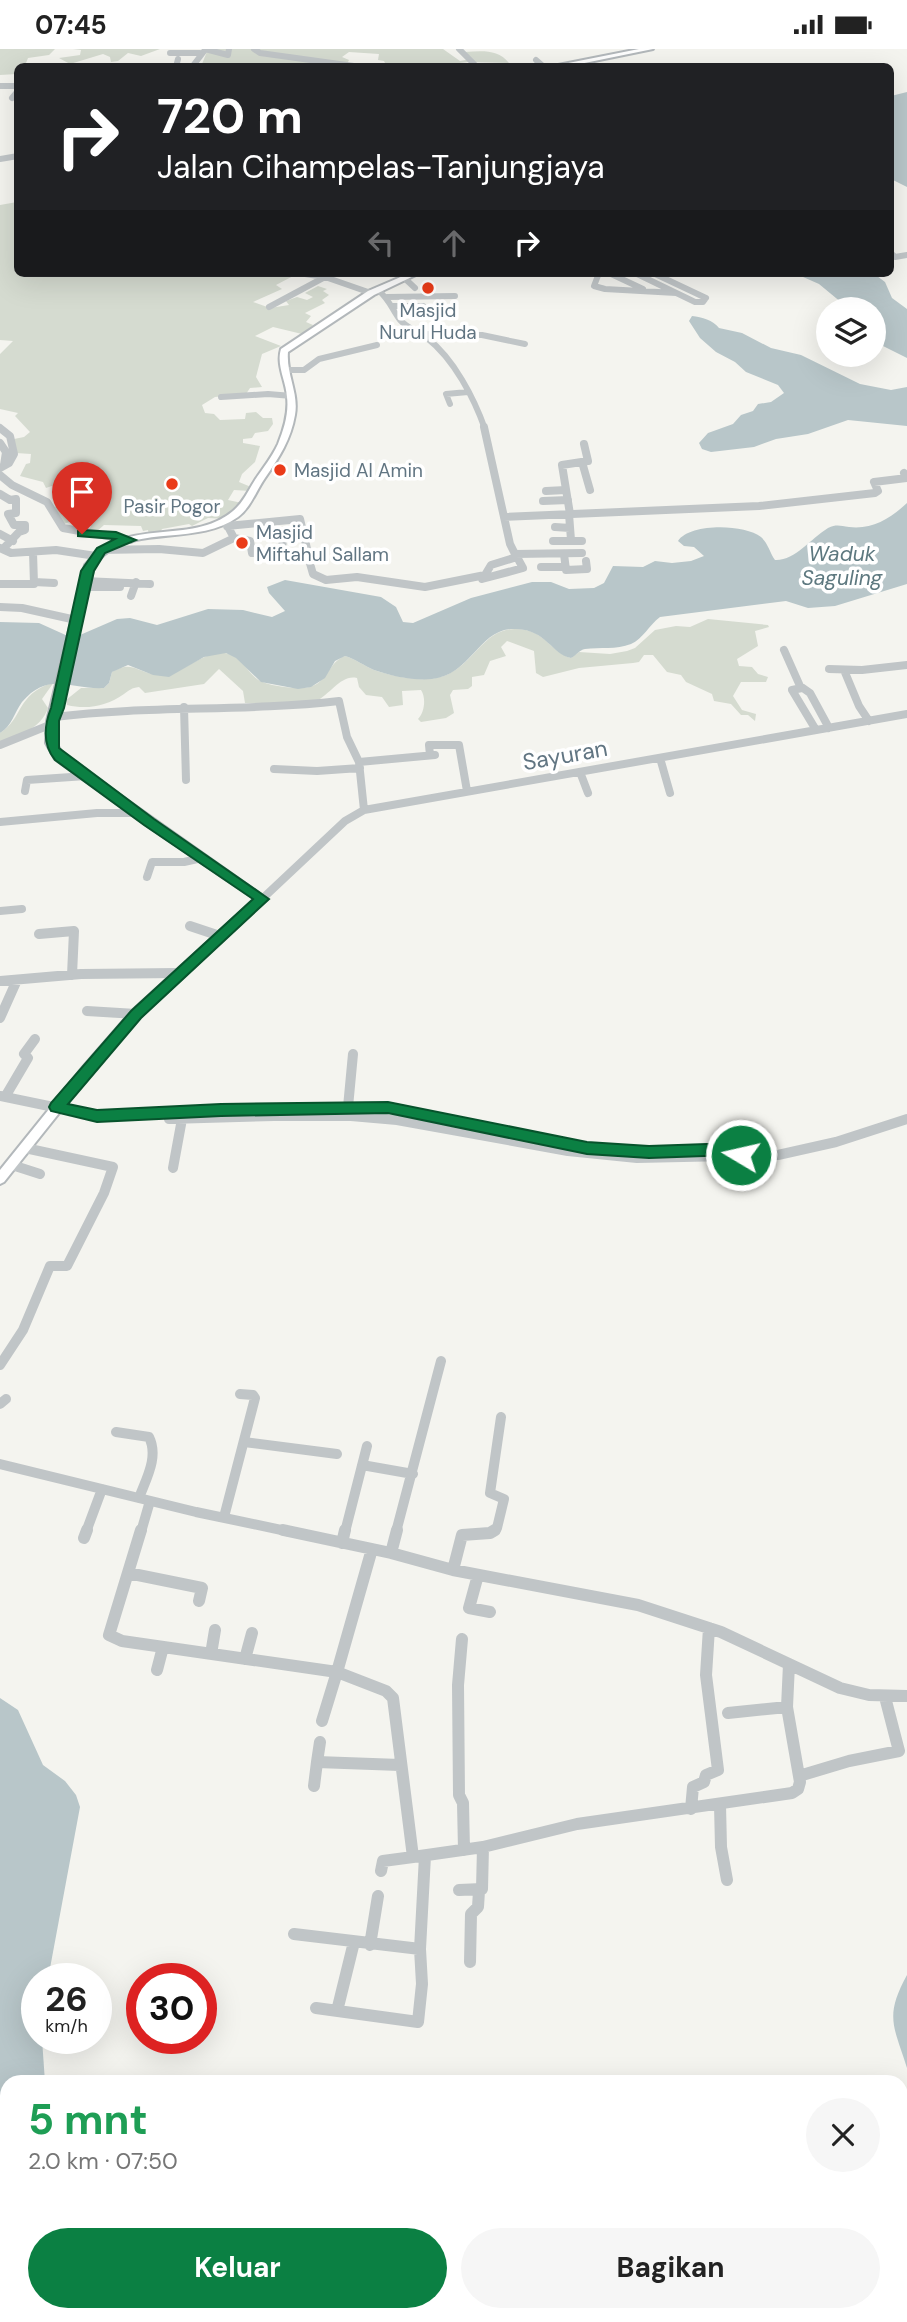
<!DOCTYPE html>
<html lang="id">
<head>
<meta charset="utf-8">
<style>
  body { margin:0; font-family:"DM Sans",sans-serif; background:#f6f6f6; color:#222; height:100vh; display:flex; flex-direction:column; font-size:26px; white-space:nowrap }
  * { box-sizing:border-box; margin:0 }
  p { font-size:23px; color:#767676 }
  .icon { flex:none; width:38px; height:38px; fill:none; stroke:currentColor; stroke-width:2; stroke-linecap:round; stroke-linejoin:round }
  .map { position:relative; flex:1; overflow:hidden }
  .drawer { position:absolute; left:0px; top:2026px; width:908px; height:247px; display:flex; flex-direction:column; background:#fff; border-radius:21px 21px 0 0; box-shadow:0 7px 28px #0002 }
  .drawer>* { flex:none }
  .banner { position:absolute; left:14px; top:14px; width:880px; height:214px; border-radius:10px; box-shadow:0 7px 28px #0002; background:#202124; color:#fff; overflow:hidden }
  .controls { position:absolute; left:816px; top:248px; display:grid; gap:14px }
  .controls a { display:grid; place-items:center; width:70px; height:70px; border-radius:50%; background:#fff; box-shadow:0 7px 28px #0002; font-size:35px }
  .speed { position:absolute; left:21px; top:1914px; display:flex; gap:14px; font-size:35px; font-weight:700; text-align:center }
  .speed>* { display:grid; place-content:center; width:91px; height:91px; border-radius:50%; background:#fff; box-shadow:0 7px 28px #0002; line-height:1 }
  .speed small { font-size:18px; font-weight:400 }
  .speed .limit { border:10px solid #d22; background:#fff; color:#111 }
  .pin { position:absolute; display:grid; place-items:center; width:60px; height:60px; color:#fff; margin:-72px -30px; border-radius:50% 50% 50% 0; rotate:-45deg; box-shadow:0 0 7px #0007 }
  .pin .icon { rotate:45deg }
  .me { position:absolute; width:77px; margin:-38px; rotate:279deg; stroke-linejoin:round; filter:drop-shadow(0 0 5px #0008) }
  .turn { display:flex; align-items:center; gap:24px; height:147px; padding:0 28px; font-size:32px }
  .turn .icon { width:91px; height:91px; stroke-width:2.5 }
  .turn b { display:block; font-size:49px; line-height:60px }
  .lanes { display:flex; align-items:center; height:66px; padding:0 28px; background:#0003; justify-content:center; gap:35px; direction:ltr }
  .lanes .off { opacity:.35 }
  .round { display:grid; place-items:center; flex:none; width:74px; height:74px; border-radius:37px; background:#f6f6f6 }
  .summary { display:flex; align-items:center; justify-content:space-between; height:119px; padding:0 28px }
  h1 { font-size:42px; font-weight:700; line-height:52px; color:#1e9e55 }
  .action { display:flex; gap:14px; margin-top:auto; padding:14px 28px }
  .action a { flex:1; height:80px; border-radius:42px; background:#0b8043; color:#fff; font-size:28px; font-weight:700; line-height:80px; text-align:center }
  .action a+a { background:#f6f6f6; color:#222 }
  .status { display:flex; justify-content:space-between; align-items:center; height:49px; padding:0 35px; background:#fff; direction:ltr }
  .status svg { height:19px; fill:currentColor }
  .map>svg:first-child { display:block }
  .green { fill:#d5dbd0 }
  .water { fill:#b8c6c9 }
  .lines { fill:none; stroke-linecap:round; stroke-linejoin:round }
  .major-casing { stroke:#b3b8bb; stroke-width:4 }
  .minor-far3 { stroke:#c0c5c7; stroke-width:6 }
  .minor-far2 { stroke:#c0c5c7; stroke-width:8 }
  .minor-far1 { stroke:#c0c5c7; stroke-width:10 }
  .minor { stroke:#c0c5c7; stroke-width:12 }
  .major { fill:#fff; fill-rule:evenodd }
  .route { fill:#0b8043; stroke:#07532c; stroke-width:2 }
  .poi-dot { fill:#ea3b19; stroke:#fff; stroke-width:2.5 }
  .labels { text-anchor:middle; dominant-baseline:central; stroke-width:7; stroke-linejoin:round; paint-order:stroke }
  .far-poi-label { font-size:19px; fill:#617582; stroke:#fff }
  .far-water-label { font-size:21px; font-style:italic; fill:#5d787f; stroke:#fff }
  .street-label { font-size:23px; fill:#617582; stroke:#fff }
</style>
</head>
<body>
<div class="status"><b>07:45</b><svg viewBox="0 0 49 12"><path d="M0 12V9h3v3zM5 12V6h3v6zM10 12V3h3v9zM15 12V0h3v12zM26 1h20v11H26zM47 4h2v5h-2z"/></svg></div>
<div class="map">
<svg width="907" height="2273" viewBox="0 0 907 2273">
  <rect width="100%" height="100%" fill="#f4f4ef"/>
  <!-- green -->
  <path class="green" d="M0,0H55L49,6L28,9L26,14L35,17L18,18L17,25L0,26Z
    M73,0H160L141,7L128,4L118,12L111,13L110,8L103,5L70,15L59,9L80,6L81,1Z
    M208,0H443L460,12L471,10L465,3C482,2 498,0 509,14L468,13L426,18L386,16L384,12L378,11L379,5L349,3L342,8L349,11L346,17H352L198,18L202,15Z
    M17,153L18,224L297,225L276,236L282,240L253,253L270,259L289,256L286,252L297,248L307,251L313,248L305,244L318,237L327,240L323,242L329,246L322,251L325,254L305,264L311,267L306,273L313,276L302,285L273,278L255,287L281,297L262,305L256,328L262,338L250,339L246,345L215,348L202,356L205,364L214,365L220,371L245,370L246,364L256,363L263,369H272L273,375L268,382L255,384L252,389L243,390V394L260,397L255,413L242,425L239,433L251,438L250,442L234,441L228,451L242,454L225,470L208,469L192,477L189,475L162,480L160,484L149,487L148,481L143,482L141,477L104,476L95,484L88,483L91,477L79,469L62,476L55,458L86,448L78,436L66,432L46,439L43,433L20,427L26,415L30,414L31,405L16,404L14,390L24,388L30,383L15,367L18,364L0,360V305L13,292L0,291V156Z
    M708,570L768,576L769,578L755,582L758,597L737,610L739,617L752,618L758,625L768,628L766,633H741L733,647L742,661L756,665L755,672L748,666H741L731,655L714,652L712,645L686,633L681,626L667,623L653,606H644L639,613L633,614L579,619L543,628L536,624L534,602L507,592L501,598L506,607L490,612L484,626L472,628V637L468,640L453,641L450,646L454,664L446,669L421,673L418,670C425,663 426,648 421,641L402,642L403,656L389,658L382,648L366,646L359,638L357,629C341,625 330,646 316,652C304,657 260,654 245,654L243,642L219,620L204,635L145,644L139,638C131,639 130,641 124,645C107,657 87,661 67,656L66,651L81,639H104L109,634L112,623C130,612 135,621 152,625C180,632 204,597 229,605C241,608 247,622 257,630C266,637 298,641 309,638C328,634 328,613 345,607C356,610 364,617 374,621C389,626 410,631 427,630C472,629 478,579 516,580C545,580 550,603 571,609L579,603L610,605L627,602L635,599L655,581L676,577L690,578Z
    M54,633L42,650L48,659C41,680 19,686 0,694V684C24,669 15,646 54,633Z"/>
  <!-- water -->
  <path class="water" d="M907,43V138L891,130V47Z
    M794,224H873L885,233L892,249L907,260V309L873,292V261H840L842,254L819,235Z
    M692,267C702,268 713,271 719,279L742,284L771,299L801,306L860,335L891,341L907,338V377L848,371L808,385L776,390L754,398L711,403L702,400L699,394L708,384L733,375L741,366L753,362L758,355L771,353L784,344L778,336L746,323L735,313L716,303L700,289L689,272Z
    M907,454V535L835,557L808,559L786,552L660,568C649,576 643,590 631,595C616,601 600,598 585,600C579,601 577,606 571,609C551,605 547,581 516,580C479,578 472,626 432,630C414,632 391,627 374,621C364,617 356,610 345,607L335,612L325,629L311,638L298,640L261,633L236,609L226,604L204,608L169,628L153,626L128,616L112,623L109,634L104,639C71,641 49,621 22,653C14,664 12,677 0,684V573L39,574L70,588L80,586L117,570L130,569L157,576L208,560L243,561L272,568L285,562L269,544L267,538L285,531L381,548L396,558L403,573L413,574L471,549L532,533H551L569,540L594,539L604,534L613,517L643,518L655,512L672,514L691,512L704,507L694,498L684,497L678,492C690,474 744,475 761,488C768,494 770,504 775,511C795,512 810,490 828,479C837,475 840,477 849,478C872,481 891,469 907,454Z
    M0,1649L18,1661L43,1716L65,1732L76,1746L80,1758L48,1930H37V1990H42L45,2033L7,2034V2091L0,2095Z
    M907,1926V2019C894,1977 884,1968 907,1926Z
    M0,2142L7,2143V2266H568L567,2273H0Z"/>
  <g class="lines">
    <defs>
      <path id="major" d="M639,0H653L565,18H548Z
        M410,224H420L374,246L288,303C286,325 299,344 295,366C291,390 279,409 265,429C256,442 251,458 238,468C199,496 139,477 105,505C101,508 98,513 94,517L57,672L56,694L63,706L267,850L140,968L91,1024L4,1133L0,1135V1121L83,1018L132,962L255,850L145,775L55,710L46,694L47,672L85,516C126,465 190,498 233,462C243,454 248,442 255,431C263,419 272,408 278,395C284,380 289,364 287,348C286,332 276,316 281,300L368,242Z"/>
    </defs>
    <!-- major casing -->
    <use href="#major" class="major-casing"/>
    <!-- minor-far3 -->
    <path class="minor-far3" d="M205,0L228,6L229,0
      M254,0L260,4L361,18
      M459,0L477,18
      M170,4H200
      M536,11L544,18
      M176,18L178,10
      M192,18L205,1
      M0,37H18
      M12,49L17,43
      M0,110L18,107
      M891,204L895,208L907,206
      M299,224L324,228
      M399,224L415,239
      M599,224L594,237L605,240L676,244
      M609,224L643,240
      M635,224L695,253H703L706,249
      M653,224L706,249
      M378,241C389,250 392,260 400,271C407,279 419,283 427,289C454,310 474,349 485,380
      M387,248L455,247
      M393,257H423
      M269,258L325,228L371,244
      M387,282L413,280
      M423,285L482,286L525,295
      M285,321H304L319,310L377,296
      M221,348L268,345L292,347
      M450,355L446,345L468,343"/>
    <!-- minor-far2 -->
    <path class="minor-far2" d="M484,378L510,495L515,505
      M0,379L10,387L14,405L9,414L0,419
      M0,394L6,403L4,416
      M582,413L590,441
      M0,426L12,436L47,453L63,479L130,491
      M546,442L566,441
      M0,445L10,451L16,450V464L8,465L14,476H25V481L19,483L3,500
      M543,452L568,451
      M569,465L571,491
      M570,465L562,416L588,412L584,395
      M504,468L759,457L875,444L878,442L874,433L907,429L904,424
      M225,472L234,489L250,492L252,504H307L313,525L326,531L357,528L425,538L485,526L491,516L517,508L515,505
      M227,477L300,470L308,504
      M555,478L570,479
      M0,485L13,492
      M553,492H582
      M0,499L11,504L56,501L96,507
      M101,501L159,500L203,504L234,489
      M282,505L283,486
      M515,505L582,504
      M564,505L566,521L587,520L586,512
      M541,518H565
      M482,530L523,519L517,508
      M84,532L150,535
      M34,533L54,534
      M0,535H34L33,503
      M83,538H120
      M131,547L136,533
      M0,558L22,559L76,571
      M784,601L800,637L810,644L829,679
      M829,620L862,621L907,616
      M844,621L859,657L869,672
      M802,639L792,641L816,681
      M184,658L186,731
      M54,668C149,656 244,663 339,652L347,688L359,713L364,761
      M0,696L52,675
      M430,706L429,696H459L467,742
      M660,709L670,744
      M359,713L435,706
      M274,720L317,722L360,719
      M580,723L588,744
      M25,742L27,731L86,727
      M0,773L97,764H138
      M147,828L152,813H184L202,809
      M262,850L345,772L364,761L907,665
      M0,862L22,860"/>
    <!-- minor-far1 -->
    <path class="minor-far1" d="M190,877L220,887
      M39,885L74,882L72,926
      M0,932L81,925L178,924
      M87,962L136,965
      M0,969L17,931
      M0,1047L97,1067L275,1060L274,1067H351L397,1071L568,1102L637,1109L778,1106L836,1093L907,1070
      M5,1048L28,1009L24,1005L35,990
      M348,1058L353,1005
      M275,1060L389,1059L516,1085
      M169,1070L274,1067
      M698,1102L737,1100L742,1108
      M12,1116L40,1125
      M173,1119L182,1070
      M0,1316L23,1281L50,1217H67L104,1144L113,1118L25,1099
      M0,1355L6,1350
      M116,1383L149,1388C159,1408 146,1430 139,1449
      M244,1393L337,1405
      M0,1415L196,1463L291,1483
      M362,1416L413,1425
      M224,1468L255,1349L253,1346L240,1345
      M86,1483L102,1440
      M141,1483L150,1452
      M345,1483L367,1397
      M396,1483L441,1312
      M493,1483L497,1479L504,1450L490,1444L501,1368"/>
    <!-- minor -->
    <path class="minor" d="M141,1481L109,1586L122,1592L337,1623L322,1672
      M283,1481L391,1504L453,1521L638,1556L721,1583L840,1639L869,1646L907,1647
      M84,1489L87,1481
      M342,1494L345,1481
      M372,1500L337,1623L386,1642L393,1649L413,1808L483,1798L577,1775L792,1744L798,1740L800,1733L787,1658L789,1615
      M391,1504L397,1481
      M453,1521L462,1486L490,1484L495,1481
      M128,1524L202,1539L199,1552
      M478,1526L469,1559L490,1563
      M462,1590L458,1636L459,1746L463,1754L464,1801
      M211,1605L215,1581
      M245,1610L252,1584
      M157,1621L163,1598
      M728,1664L787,1658
      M320,1693L317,1713L400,1716
      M799,1727L849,1712L899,1702L885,1648
      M314,1737L317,1713
      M720,1756L721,1798L727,1831
      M691,1760L693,1738L704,1733L706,1726L718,1721L706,1626L709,1579
      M381,1822L383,1812L413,1808
      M459,1841L482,1840L483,1798
      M294,1885L420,1900
      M370,1896L378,1847
      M470,1913L471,1865L478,1858L479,1842
      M316,1959L418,1973L422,1935L420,1900L425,1807
      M337,1962L354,1893"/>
    <!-- major -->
    <use href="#major" class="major"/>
  </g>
  <!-- route -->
  <path class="route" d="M82,481L116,483L136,491L105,504L94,522L64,659L59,672V699L154,770L269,850L141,969L68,1055L97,1061L221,1055L388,1053L587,1093L649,1097L736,1094L741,1096L749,1106L747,1110L741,1112L732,1106L649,1109L587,1105L388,1064L221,1067L97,1073L51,1062L49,1058L51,1054L131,962L253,850L144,776L55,711C42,695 44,677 51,659L81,522L97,499L115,490L78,487V482Z"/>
  <!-- markers -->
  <g class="poi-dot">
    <circle cx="428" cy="239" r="7"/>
    <circle cx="280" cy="421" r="7"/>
    <circle cx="172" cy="435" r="7"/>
    <circle cx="242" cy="494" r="7"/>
  </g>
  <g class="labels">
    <!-- far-poi labels -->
    <g class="far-poi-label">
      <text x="428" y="261">Masjid<tspan x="428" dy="22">Nurul Huda</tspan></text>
      <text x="294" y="421" text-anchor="start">Masjid Al Amin</text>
      <text x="172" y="457">Pasir Pogor</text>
      <text x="256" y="483" text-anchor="start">Masjid<tspan x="256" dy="22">Miftahul Sallam</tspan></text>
    </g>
    <!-- far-water labels -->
    <g class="far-water-label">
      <text x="842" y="505">Waduk<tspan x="842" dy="24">Saguling</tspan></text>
    </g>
    <!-- street labels -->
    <g class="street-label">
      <text transform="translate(565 706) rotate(-10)">Sayuran</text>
    </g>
  </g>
</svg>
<div class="controls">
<a><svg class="icon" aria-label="layers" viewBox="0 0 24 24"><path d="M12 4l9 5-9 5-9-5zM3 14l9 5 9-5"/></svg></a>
</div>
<div class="speed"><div>26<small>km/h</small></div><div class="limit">30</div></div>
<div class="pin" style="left:82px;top:485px;background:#d93025"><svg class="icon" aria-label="arrive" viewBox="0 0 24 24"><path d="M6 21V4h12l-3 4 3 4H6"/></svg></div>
<svg class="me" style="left:741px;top:1106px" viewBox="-20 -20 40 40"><circle r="17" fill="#0b8043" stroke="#fff" stroke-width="3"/><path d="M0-11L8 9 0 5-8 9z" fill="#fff"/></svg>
<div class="banner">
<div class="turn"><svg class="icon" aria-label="right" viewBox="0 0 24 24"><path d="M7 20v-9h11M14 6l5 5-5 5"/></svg><div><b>720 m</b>Jalan Cihampelas-Tanjungjaya</div></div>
<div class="lanes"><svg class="icon off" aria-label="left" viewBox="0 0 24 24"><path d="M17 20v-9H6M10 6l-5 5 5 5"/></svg><svg class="icon off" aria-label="ahead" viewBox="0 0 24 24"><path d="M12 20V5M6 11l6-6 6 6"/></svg><svg class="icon" aria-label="right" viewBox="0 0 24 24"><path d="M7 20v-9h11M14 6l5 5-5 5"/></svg></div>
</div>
<section class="drawer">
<div class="summary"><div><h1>5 mnt</h1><p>2.0 km · 07:50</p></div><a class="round"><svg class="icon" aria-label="close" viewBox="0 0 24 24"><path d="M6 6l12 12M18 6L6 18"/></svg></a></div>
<div class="action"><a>Keluar</a><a>Bagikan</a></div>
</section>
</div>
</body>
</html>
